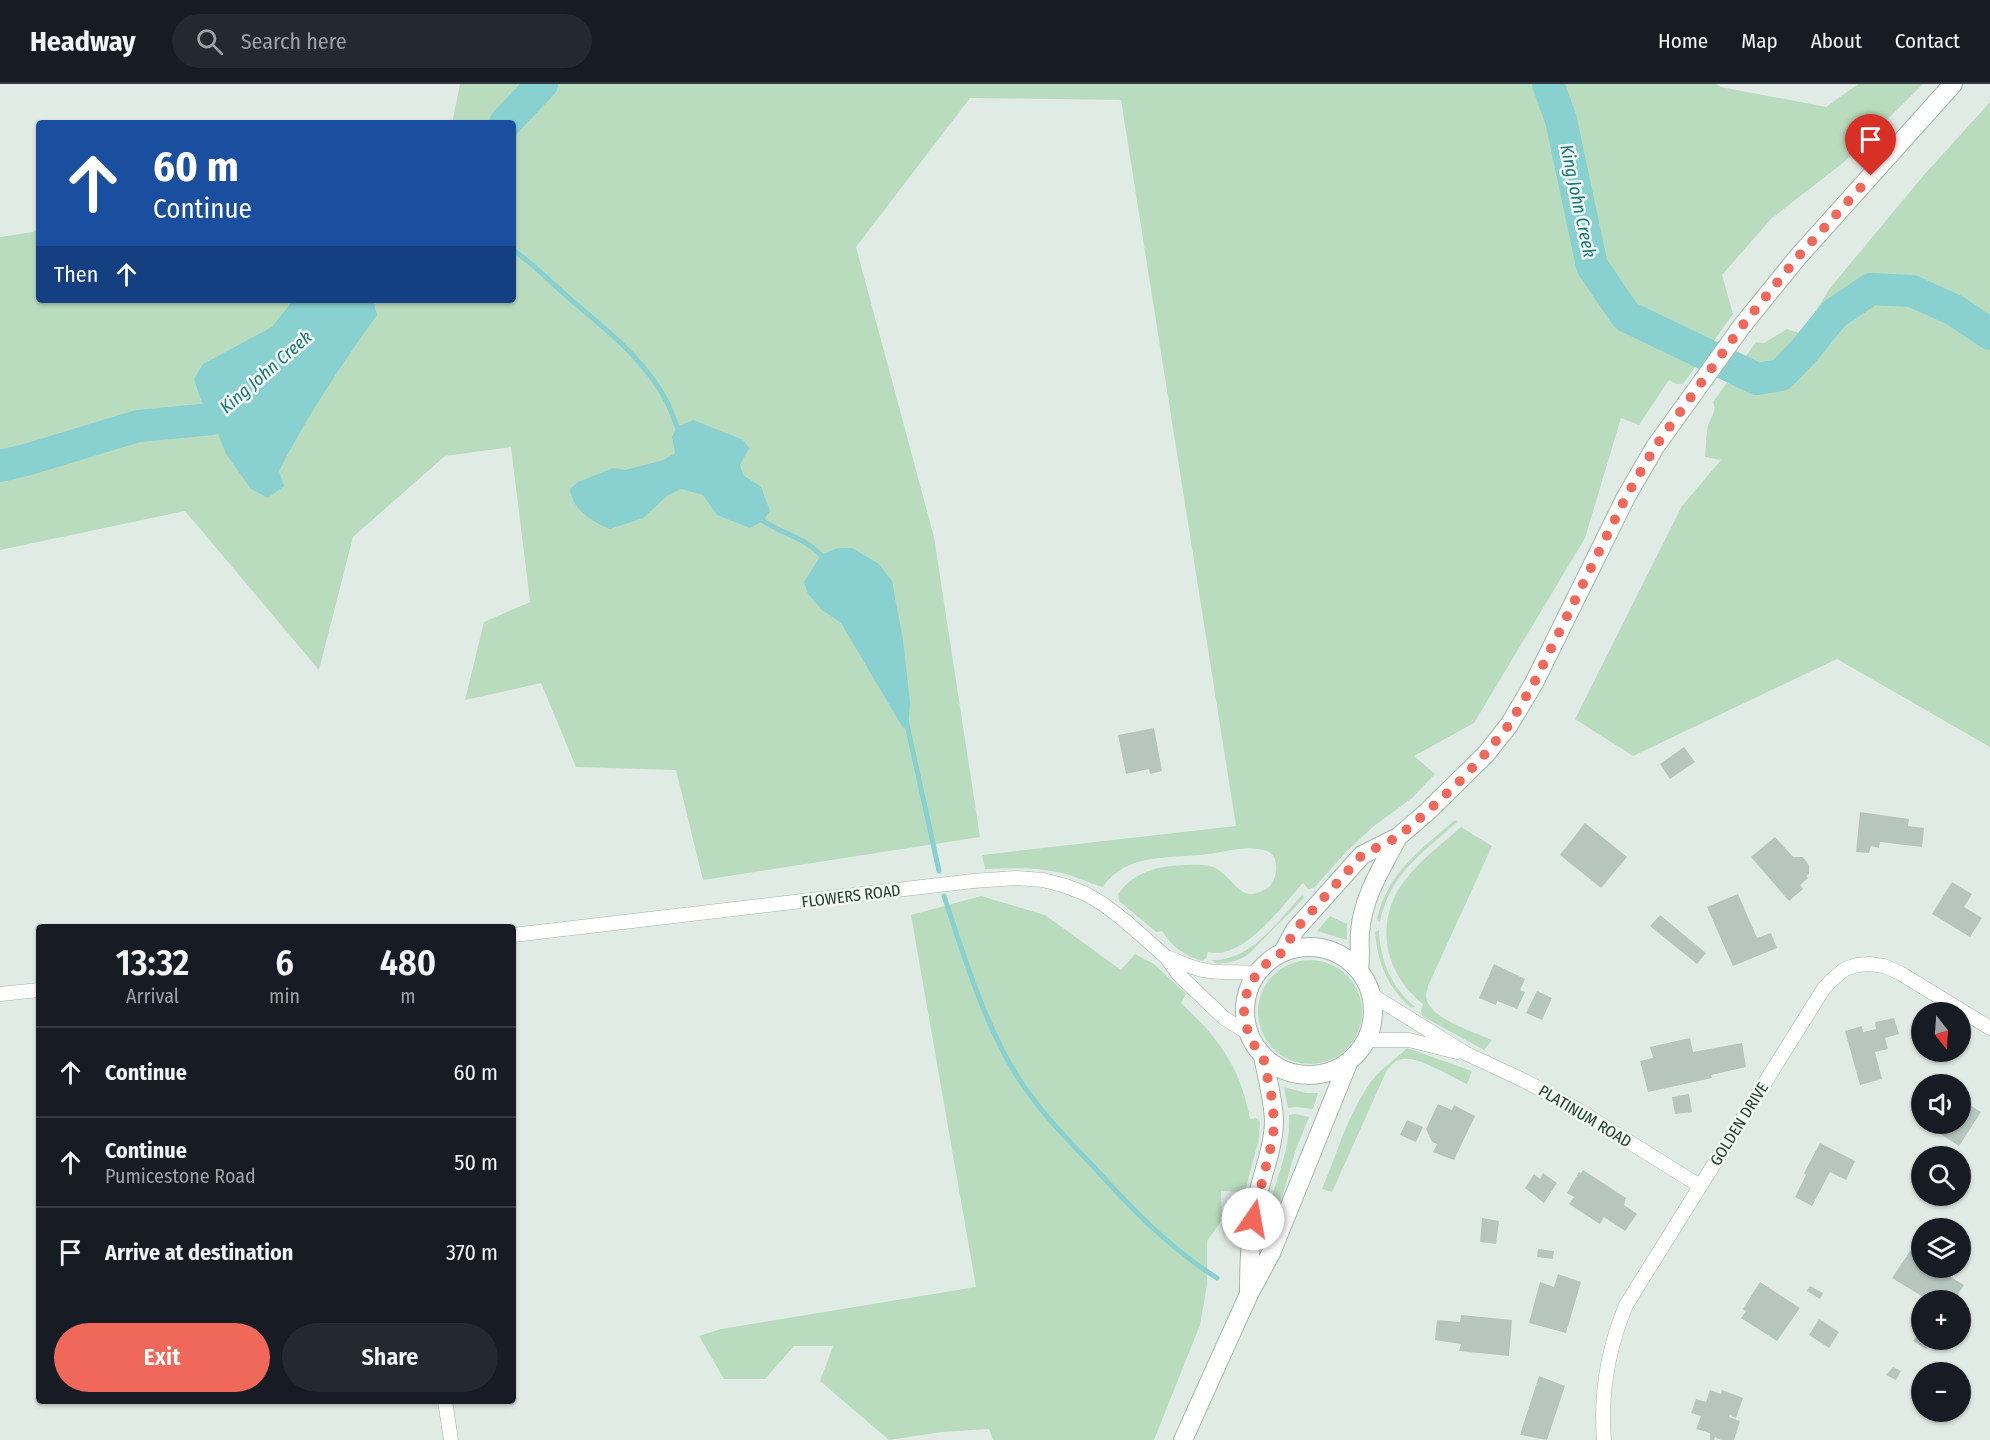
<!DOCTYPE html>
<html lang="en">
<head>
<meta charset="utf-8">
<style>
  body { margin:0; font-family:"Fira Sans Condensed",sans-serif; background:#242831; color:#f1f3f6; height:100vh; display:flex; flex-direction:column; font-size:22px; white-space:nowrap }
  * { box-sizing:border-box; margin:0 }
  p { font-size:20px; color:#9ea1a6 }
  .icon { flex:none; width:33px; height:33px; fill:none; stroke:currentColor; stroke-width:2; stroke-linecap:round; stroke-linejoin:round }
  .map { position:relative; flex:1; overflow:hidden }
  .drawer { position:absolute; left:36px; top:840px; width:480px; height:480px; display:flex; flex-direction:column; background:#171b24; border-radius:6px; box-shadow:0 2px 4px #0004 }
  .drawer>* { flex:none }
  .top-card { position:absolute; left:36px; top:36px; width:480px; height:183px; border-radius:6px; box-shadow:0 2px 4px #0004; background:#1a4fa0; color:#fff; overflow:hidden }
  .needle { width:39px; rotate:163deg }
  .buttons { position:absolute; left:1911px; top:918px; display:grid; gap:12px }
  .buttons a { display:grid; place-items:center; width:60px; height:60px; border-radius:50%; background:#171b24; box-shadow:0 2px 4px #0004; font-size:30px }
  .pin { position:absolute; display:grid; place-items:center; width:51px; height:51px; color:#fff; margin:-62px -26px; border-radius:50% 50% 50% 0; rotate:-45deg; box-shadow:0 0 6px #0007 }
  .pin .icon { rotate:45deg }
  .me { position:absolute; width:66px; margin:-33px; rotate:12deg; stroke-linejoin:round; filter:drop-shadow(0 0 4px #0008) }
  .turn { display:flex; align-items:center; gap:21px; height:126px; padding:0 18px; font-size:27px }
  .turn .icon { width:78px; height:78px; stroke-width:2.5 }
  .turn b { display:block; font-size:42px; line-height:51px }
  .then { display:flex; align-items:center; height:57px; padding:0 18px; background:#0003; gap:12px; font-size:22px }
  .eta { display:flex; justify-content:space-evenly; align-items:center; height:102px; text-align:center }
  .eta b { font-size:36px; font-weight:600; line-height:42px }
  .button { display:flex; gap:12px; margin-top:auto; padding:12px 18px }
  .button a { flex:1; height:69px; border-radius:36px; background:#f0685a; color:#fff; font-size:24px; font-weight:600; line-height:69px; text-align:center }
  .button a+a { background:#242831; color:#f1f3f6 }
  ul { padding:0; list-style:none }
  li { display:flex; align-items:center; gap:18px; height:90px; padding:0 18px; border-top:2px solid #363941 }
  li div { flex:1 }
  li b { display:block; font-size:22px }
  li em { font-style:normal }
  header { display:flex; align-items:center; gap:36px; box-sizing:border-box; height:84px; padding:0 30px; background:#171b24; border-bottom:2px solid #363941 }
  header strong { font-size:28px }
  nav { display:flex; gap:33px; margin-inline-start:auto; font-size:21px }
  .search { width:420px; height:54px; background:#242831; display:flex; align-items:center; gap:15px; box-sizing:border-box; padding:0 21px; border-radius:33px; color:#9ea1a6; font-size:22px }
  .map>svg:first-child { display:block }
  .green { fill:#badcbe }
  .water { fill:#89d0d0 }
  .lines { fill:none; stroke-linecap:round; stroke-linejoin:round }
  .stream { stroke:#89d0d0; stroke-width:5 }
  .river { stroke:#89d0d0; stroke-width:32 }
  .building { fill:#b6c6be }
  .minor-casing { stroke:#a4b3ab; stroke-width:15 }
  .secondary-casing { stroke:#9fb7ab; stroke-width:20 }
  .minor { stroke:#fff; stroke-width:14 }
  .secondary { stroke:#fff; stroke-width:18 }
  .route { stroke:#f0685a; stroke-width:10; stroke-dasharray:0 18 }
  .labels { text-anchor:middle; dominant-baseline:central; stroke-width:5; stroke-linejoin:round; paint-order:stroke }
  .street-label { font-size:16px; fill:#213c31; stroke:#f1f8f4 }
  .water-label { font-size:18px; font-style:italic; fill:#1c7677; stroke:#f1f8f4 }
</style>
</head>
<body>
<header>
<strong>Headway</strong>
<div class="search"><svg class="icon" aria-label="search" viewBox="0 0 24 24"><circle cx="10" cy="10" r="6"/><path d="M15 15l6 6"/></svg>Search here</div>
<nav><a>Home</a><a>Map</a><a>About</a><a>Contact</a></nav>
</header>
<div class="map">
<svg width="1990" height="1356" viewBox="0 0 1990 1356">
  <rect width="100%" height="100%" fill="#e1ebe5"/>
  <!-- green -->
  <path class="green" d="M460,0H1716L1721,3L1826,23L1858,0H1923L1844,78L1771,135L1722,191L1733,230L1683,300H1676L1669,296L1639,341L1621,334L1585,454L1474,639L1414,672L1435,690L1412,714L1374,742L1346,768L1314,804L1308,805L1303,799C1281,823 1243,877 1208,868L1206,874L1202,877C1185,872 1171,862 1162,847L1156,848L1119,817L1118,810C1135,787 1158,782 1186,781C1194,781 1205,780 1213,783C1231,790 1239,819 1262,807C1268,805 1272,801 1274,795C1278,785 1277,771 1267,767C1249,760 1226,768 1208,770C1172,775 1126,768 1103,803C1088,799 1073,791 1057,788C1033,783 1010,784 985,785L982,771L1236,742L1121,16L970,14L856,163L934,453L980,753L703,796L676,686L576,683L541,599L465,616L484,538L530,518L511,363L445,372L353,453L319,586L185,427L0,466V153L39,147V216H513V39H452Z
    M1990,18V663L1837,575L1633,672L1575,635L1682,422L1721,376L1705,373C1706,363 1706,351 1708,342C1711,333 1717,328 1713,318L1756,258L1764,259L1787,245L1802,250L1830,204L1924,91Z
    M1455,736L1457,738C1422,770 1390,789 1380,838L1377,835C1388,788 1420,766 1455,736Z
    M1461,743L1492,762L1428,902C1428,905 1426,908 1426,911C1426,934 1475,948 1492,956L1484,966L1422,932L1421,926L1423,920C1381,887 1373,831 1410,790C1425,772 1444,758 1461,743Z
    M1303,810L1304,814L1249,870C1238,877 1228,880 1215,879L1212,876C1253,876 1277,837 1303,810Z
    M981,812L1045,831L1121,886L1135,870L1154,880L1186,910L1181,919C1218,953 1241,984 1250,1035L1256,1034L1260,1037L1259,1054L1245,1108L1221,1107L1222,1136L1207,1157V1201L1200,1241L1154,1356H993L989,1345L942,1348L889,1356L820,1297L833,1262H794L765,1295H724L699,1252L721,1245L976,1203L911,831Z
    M1330,832L1347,840V856L1317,847Z
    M1379,846C1380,876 1391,903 1415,923L1411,924C1387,902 1378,880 1375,848Z
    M1258 928a52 52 0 1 1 104 0a52 52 0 1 1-104 0Z
    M1407,964L1472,987L1467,1000C1452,993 1418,972 1403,975C1395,976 1392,981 1387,986L1332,1108L1322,1105C1337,1070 1348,1030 1370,999C1382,983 1394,977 1407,964Z
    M1284,1003L1306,1009H1318L1313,1025L1297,1023L1288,1024Z
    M1295,1030L1309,1033L1295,1068L1283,1110L1265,1154C1265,1111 1292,1074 1289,1031Z"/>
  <!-- water -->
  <path class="water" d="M293,216H373L377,231C341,281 307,332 279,387L284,402L268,414L251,405L226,370L212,335L200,314L194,295L203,280L272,243Z
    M693,336L743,356L749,364L740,381L743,391L761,403L770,427L763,437L750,444L717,431L703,411L681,405L667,412L643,434L610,445C592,438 572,425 570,405L578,398L613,384L625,386L664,376L675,369L672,353L677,343Z
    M838,464H852L879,480L892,497L903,556L910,619L908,643L903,644L841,539L822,526L808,510L804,498L821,471Z"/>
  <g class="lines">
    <!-- stream -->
    <path class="stream" d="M513,166C534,180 550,198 569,214C606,246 644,274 667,318C672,328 675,339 680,349
      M758,433C780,451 807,452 825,476
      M906,636L939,787
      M944,812C963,869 981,929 1011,982C1032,1019 1063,1051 1092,1081C1131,1124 1168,1163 1217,1194"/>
    <!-- river -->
    <path class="river" d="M1548,0L1561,36L1592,182L1626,232L1757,295L1781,291L1804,267L1834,230L1871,205L1912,207L1954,226L1990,250
      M505,39L542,0
      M0,382L26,376L138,342L212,335L244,307"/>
  </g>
  <!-- building -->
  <path class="building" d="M1154,644L1162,687L1150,690L1149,685L1126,690L1118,651Z
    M1684,663L1695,678L1670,695L1660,680Z
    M1860,728L1909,735L1908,742L1924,744L1922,763L1880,758L1879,764L1871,762L1869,769L1856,768Z
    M1585,739L1627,773L1601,804L1560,771Z
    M1775,753L1793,773H1803L1809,781V790L1806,792L1808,794L1800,801L1803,805L1789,817L1751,773Z
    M1952,798L1972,810L1964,823L1982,834L1970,853L1932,830Z
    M1738,810L1757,854L1771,849L1777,864L1733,882L1707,823Z
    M1660,831L1706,869L1697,880L1650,842Z
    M1494,880L1525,895L1520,906L1525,908L1517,925L1497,917L1496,921L1479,914Z
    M1537,907L1552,914L1542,936L1526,929Z
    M1894,934L1899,950L1885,954L1888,965L1875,968L1882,995L1860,1001L1845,947L1862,942L1863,948L1876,945L1875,938Z
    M1690,954L1693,968L1742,959L1746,983L1711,991L1712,994L1648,1008L1640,977L1653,974L1650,963Z
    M1689,1010L1692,1028L1675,1030L1672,1013Z
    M1960,1015L1981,1028L1959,1062L1931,1044L1934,1040H1960Z
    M1438,1020L1452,1026L1454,1021L1475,1032L1454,1076L1433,1068L1437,1060L1432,1058L1426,1045Z
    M1407,1036L1423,1043L1416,1058L1400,1051Z
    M1820,1059L1855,1077L1846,1096L1830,1088L1812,1122L1795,1113L1806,1091L1804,1089Z
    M1583,1086L1626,1114L1624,1121L1637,1130L1625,1147L1604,1133L1600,1140L1569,1120L1574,1113L1567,1109L1579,1088L1581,1089Z
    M1543,1089L1557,1099L1544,1119L1525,1104L1534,1090L1540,1095Z
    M1482,1134L1499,1137L1496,1160L1480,1158Z
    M1538,1165L1554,1167L1553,1175L1537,1173Z
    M1910,1167L1922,1174V1184H1936L1964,1201L1954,1216H1928L1892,1194Z
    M1558,1190L1581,1198L1566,1249L1529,1239L1540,1198L1554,1203Z
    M1760,1198L1800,1224L1777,1257L1741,1234L1746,1227L1743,1225Z
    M1810,1202L1823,1209L1820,1215L1807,1207Z
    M1461,1231L1512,1236L1509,1272L1459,1267L1461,1260L1435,1256L1437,1236L1460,1238Z
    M1819,1235L1839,1248L1829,1264L1809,1251Z
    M1919,1248L1922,1249V1256H1933L1926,1265L1913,1257Z
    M1893,1283L1901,1287L1896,1296L1886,1291Z
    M1539,1292L1565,1302L1547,1356L1520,1351Z
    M1710,1306L1721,1310L1722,1306L1743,1314L1736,1334L1730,1331L1729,1333L1740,1337L1734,1356H1721L1715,1353L1714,1356H1710V1349L1696,1345L1701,1332L1691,1329L1696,1315L1706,1318Z"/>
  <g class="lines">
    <defs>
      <path id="minor" d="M513,851L973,797L1016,794L1043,796L1066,802L1086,810L1103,820L1124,836L1166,873L1179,891L1224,934L1248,949
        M1166,873C1178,877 1191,884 1203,886C1221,890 1239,887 1257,889
        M0,910L39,906
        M1372,911L1465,969L1525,997L1578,1026L1700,1102
        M1367,956H1409L1457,968
        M445,1317L451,1356
        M1604,1356C1600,1309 1608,1265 1626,1221L1824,904L1835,893L1845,885L1857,881L1869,880L1884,882L1900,889L1990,944"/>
      <path id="secondary" d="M1245 927a64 64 0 1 1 128 0a64 64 0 1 1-128 0Z
        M1283,868L1295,846L1362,771L1398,753L1427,728L1486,670L1509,641L1534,599L1626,413L1655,363L1742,242L1797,174L1953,0
        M1359,886C1361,873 1359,861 1360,848C1363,812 1382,784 1398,753
        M1249,1208C1249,1177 1250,1147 1257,1116C1262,1089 1274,1064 1274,1036C1273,1014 1267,993 1263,972
        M1183,1356L1249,1210L1271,1169L1348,979"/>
    </defs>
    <!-- minor casing -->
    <use href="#minor" class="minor-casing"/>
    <!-- secondary casing -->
    <use href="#secondary" class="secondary-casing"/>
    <!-- minor -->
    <use href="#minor" class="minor"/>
    <!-- secondary -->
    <use href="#secondary" class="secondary"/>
  </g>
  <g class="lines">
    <!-- route -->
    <path class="route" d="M1253,1135L1273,1054L1274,1037L1272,1015L1263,972L1254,961L1248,949L1244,928L1247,908L1257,889L1269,877L1283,868L1295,846L1362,771L1398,753L1427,728L1459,698L1486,669L1509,641L1534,599L1626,413L1655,363L1742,242L1797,174L1871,92"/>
  </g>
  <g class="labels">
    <!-- street labels -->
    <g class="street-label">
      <text transform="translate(851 812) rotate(-7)">FLOWERS ROAD</text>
      <text transform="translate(1585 1032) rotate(31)">PLATINUM ROAD</text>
      <text transform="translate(1739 1040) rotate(-58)">GOLDEN DRIVE</text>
    </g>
    <!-- water labels -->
    <g class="water-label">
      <text transform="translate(1578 117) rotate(78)">King John Creek</text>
      <text transform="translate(266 288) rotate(-41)">King John Creek</text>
    </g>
  </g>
</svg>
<div class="buttons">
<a><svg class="needle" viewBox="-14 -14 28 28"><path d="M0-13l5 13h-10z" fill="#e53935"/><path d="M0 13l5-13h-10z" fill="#9ea1a6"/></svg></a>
<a><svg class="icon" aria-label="sound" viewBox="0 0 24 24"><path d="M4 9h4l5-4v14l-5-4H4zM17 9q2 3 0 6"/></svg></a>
<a><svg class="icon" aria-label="search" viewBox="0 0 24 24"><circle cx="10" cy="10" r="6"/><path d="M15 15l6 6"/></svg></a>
<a><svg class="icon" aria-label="layers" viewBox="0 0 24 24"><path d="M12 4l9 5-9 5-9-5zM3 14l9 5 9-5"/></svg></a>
<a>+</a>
<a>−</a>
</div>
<div class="pin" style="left:1871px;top:92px;background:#d93025"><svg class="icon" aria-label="arrive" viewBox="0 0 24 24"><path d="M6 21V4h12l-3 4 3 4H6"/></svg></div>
<svg class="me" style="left:1253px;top:1135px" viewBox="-20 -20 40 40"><circle r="19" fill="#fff"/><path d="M0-13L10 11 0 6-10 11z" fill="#f0685a"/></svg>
<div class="top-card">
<div class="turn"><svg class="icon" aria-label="ahead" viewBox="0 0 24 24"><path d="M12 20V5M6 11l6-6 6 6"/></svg><div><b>60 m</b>Continue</div></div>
<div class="then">Then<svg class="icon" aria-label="ahead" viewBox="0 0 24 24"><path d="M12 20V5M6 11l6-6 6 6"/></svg></div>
</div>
<section class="drawer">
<div class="eta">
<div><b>13:32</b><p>Arrival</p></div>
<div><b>6</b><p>min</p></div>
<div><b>480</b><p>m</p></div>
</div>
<ul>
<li><svg class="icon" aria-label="ahead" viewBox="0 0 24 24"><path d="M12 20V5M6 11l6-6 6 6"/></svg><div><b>Continue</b></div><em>60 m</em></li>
<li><svg class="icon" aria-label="ahead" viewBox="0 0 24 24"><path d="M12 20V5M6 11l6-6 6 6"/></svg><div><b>Continue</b><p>Pumicestone Road</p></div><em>50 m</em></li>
<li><svg class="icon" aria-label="arrive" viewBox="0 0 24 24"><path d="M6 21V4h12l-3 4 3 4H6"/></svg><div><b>Arrive at destination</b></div><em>370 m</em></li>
</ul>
<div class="button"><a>Exit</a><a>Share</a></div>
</section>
</div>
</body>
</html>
